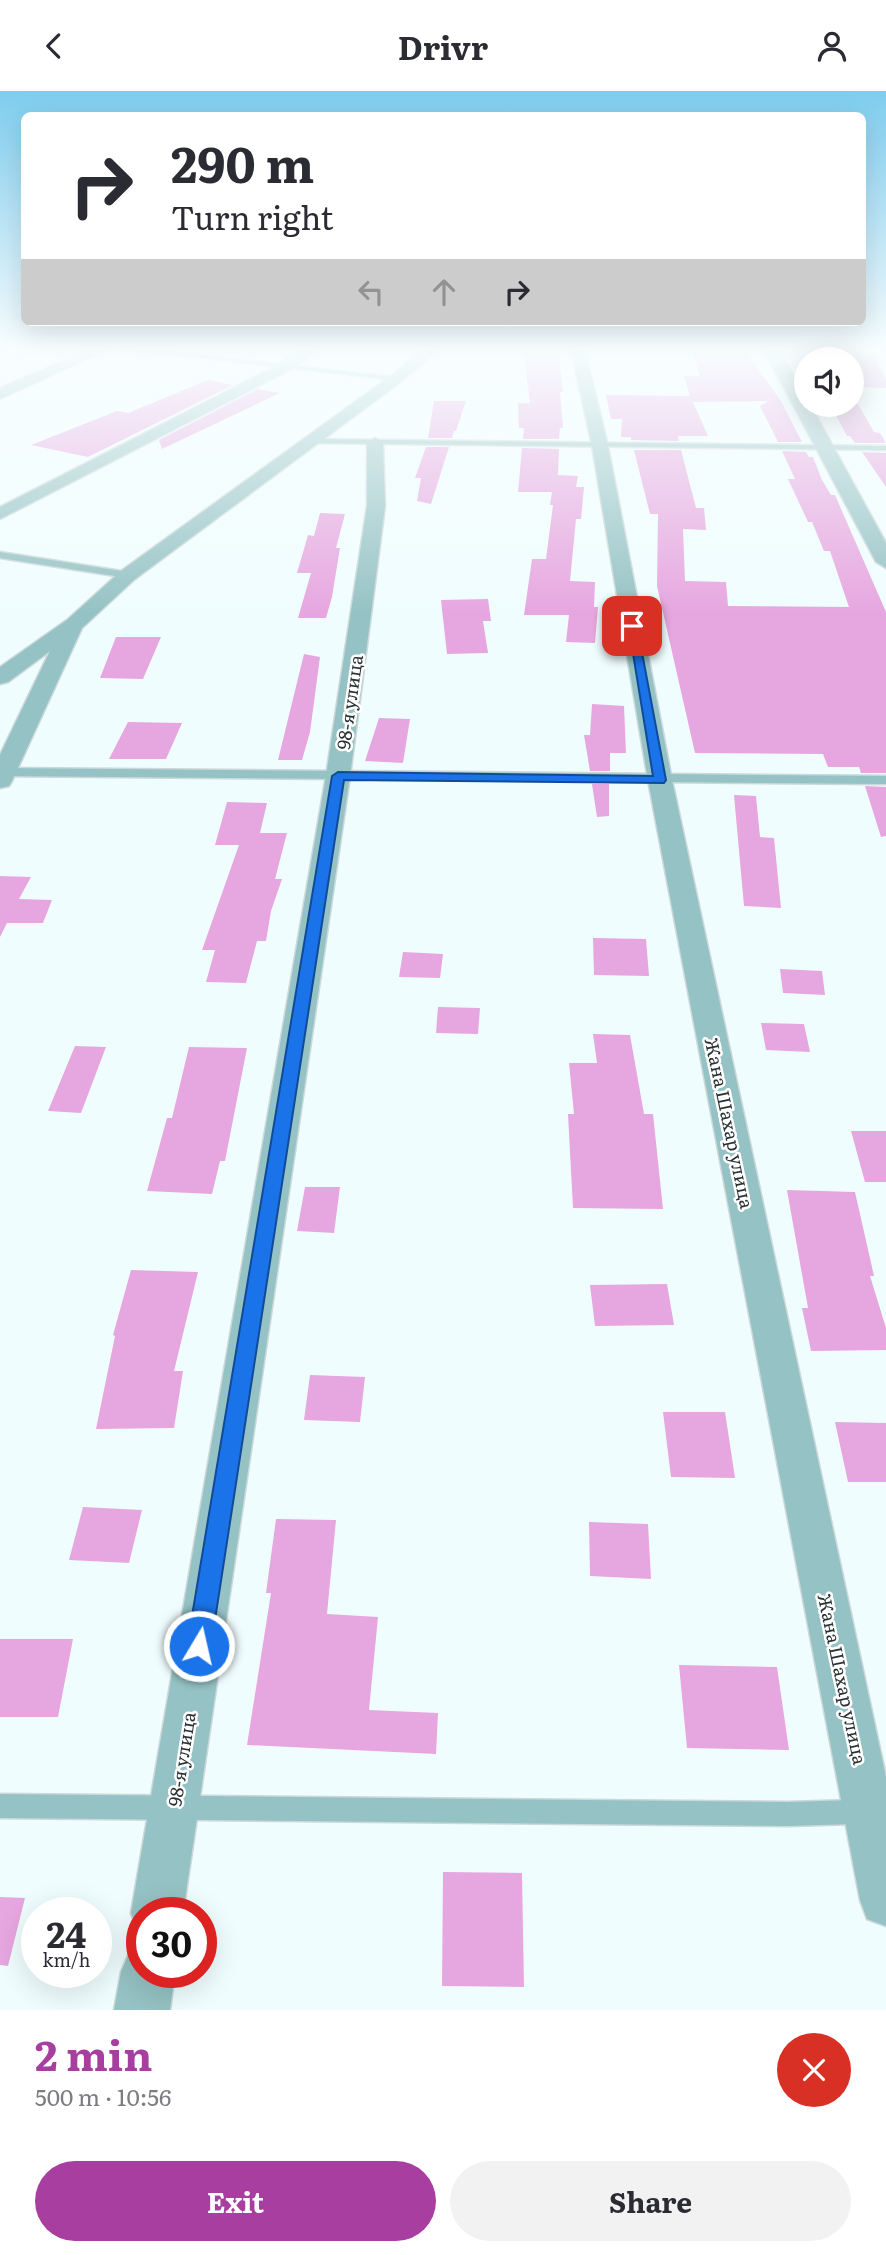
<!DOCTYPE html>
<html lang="en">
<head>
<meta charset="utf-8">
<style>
  body { margin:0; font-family:Literata,serif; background:#f2f2f3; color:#2b2b33; height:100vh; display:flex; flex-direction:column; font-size:26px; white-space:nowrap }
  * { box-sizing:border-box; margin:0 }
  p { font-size:23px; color:#7c7c81 }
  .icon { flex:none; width:38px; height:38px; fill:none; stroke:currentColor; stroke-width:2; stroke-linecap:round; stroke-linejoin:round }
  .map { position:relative; height:1919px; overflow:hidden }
  .side { display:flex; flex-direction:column; background:#fff; flex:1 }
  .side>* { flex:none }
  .guide { position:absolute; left:21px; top:21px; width:845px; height:214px; border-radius:10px; box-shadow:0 7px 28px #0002; background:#fff; color:#2b2b33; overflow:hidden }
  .tools { position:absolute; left:794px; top:256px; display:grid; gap:14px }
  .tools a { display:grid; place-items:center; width:70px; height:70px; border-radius:50%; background:#fff; box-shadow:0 7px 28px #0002; font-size:35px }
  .speed { position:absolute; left:21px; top:1806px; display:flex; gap:14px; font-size:35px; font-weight:700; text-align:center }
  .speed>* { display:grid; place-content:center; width:91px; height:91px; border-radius:50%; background:#fff; box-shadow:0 7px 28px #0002; line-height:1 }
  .speed small { font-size:18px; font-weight:400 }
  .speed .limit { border:10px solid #d22; background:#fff; color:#111 }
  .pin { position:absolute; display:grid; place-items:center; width:60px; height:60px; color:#fff; margin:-30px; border-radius:14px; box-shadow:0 4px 10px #0006 }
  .me { position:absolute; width:77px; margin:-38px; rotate:9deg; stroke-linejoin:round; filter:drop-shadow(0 0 5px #0008) }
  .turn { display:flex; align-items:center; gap:24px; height:147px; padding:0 35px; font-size:32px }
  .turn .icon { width:91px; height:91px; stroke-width:2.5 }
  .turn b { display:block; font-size:49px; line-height:60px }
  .lanes { display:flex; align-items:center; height:66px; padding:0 35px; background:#0003; justify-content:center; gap:35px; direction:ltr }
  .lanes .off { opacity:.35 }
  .round { display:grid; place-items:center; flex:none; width:74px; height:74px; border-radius:37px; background:#f2f2f3 }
  .summary { display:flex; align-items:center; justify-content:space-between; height:119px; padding:0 35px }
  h1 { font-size:42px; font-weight:700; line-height:52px; color:#a73ea0 }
  .button { display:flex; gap:14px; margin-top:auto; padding:14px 35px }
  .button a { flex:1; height:80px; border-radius:42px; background:#a73ea0; color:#fff; font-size:28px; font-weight:700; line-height:80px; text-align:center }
  .button a+a { background:#f2f2f3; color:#2b2b33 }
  header { display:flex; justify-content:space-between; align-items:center; height:91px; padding:0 35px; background:#fff; font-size:32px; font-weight:700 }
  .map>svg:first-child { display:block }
  .building { fill:#e6a6df }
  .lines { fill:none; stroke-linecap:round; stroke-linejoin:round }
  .lane-casing { stroke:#ccd8d9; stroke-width:3 }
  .street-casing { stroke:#ccd8d9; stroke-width:3 }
  .lane { fill:#95c2c4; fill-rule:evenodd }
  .street { fill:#95c2c4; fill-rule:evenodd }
  .route { fill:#1a73e8; stroke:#114b97; stroke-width:2 }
  .labels { text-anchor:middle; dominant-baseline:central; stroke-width:5; stroke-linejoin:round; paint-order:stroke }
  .street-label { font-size:18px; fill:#293232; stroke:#fff }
</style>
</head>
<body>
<header><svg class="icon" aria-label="back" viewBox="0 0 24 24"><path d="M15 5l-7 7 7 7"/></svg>Drivr<svg class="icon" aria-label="person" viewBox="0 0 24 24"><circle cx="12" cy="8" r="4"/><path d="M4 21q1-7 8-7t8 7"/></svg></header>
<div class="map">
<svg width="886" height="1919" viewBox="0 0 886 1919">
  <rect width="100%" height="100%" fill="#f0fdfe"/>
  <!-- building -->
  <path class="building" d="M691,255H742L781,310L802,351H778L760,315L768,310L693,311L708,345H678L679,350L631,349V346H621L622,328H611L606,304L690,305L684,285H700Z
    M852,255H870L886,288V297L852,296Z
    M523,256H558L563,301H560L563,337H560L559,348H523L524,337H519L518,312H530Z
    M208,289L233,294L88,366L31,354L117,320L128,322Z
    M258,298L280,302L162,358L159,349Z
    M434,310H466L456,340H454L452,347H428Z
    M830,313H858L874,341L880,342L886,352H855L850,345H847Z
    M426,356H449L431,413L417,410L421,387H415Z
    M522,357L559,358L558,384L578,385L576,396H584L581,428H576L570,490L595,491L594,516H598L595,552L566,551L569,524H524L532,468H546L553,414H550L552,401H518Z
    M634,359H681L696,417H704L706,439L683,438L685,490L726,491L728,515L849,516L830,460H824L812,431H808L788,388H795L782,360L806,361L809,366H813L822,389L831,404H835L886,521V682H861L859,676H828L823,663L695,662L657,495L658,423H650Z
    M862,361L886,362V396Z
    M320,422L345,423L336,457H340L332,506L326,527H298L311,482H297L308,444L314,445Z
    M488,508L491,530H483L488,562L447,563L441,509Z
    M116,546H161L143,588L100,587Z
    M304,563L320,566L310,641L302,669H278Z
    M592,613L624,615L626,662H610V680H590L584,644H590Z
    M379,627L410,628L403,672L365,670Z
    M128,631L182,632L166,668H109Z
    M592,693H609V725L597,726Z
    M865,695L886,696V745L881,746Z
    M734,704L756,705L760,746L774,747L781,817L744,815Z
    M227,711L267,712L260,742H287L275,788H282L271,820L266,850H257L246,892L206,891L215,859H202L239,754H215Z
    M0,785L31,786L19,808L52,809L43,832H7L0,846Z
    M593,847L646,848L649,885L594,884Z
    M403,861L443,863L440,887L399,886Z
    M780,878L822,880L825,904L783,902Z
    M438,916L480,917L478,943L436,942Z
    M761,932L804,933L810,961L766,959Z
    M593,943L630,944L644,1023H653L663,1118L573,1117L568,1023H574L569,972H597Z
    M75,955L106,956L81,1022L48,1020Z
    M189,956L247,957L225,1070H220L212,1103L147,1100L167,1027H172Z
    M851,1040H886V1091H865Z
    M305,1096H340L334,1142L297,1140Z
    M787,1099L855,1101L874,1185H870L886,1237V1259L811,1260L802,1217H808Z
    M131,1179L198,1181L174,1280H183L174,1337L96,1338L115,1245L113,1244Z
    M667,1193L674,1234L595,1235L590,1194Z
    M310,1284L365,1286L360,1331L304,1329Z
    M663,1321H725L735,1387L671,1386Z
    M835,1331L886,1332V1391H848Z
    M83,1416L142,1419L129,1472L69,1469Z
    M276,1428L336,1429L327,1523L378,1526L369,1619L438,1622L436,1663L247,1654L271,1502H266Z
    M589,1431L648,1433L651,1488L590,1485Z
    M0,1548H73L58,1626H0Z
    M679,1574L777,1576L789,1659L687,1657Z
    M443,1781L522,1782L524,1896L442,1895Z
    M0,1806L25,1807L8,1875L0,1874Z"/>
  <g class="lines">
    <defs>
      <path id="lane" d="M95,255H120L401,287L397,289Z
        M308,348L886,355V359L311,352H308Z
        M0,461L128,481L133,484L128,487L0,467Z
        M0,677L886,685V693L0,685Z
        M0,1703L788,1711L886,1708V1732L788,1735L0,1727Z"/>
      <path id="street" d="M97,255H116L0,308V297Z
        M303,255H318L306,269L288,280L0,428V416L278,274Z
        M427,255H443L402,290L135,488L82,537L12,690L9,695L0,697V664L50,560L8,591L0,593V576L67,529L121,480L392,284Z
        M570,255H584L608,355L672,689L886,1686V1835L867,1828L860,1809L648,689L592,355Z
        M762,255H776L807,307V313H810L886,452V477L876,471Z
        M375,347L383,352L385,415L350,685L183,1822H142V1842L138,1841L131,1822L326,685L367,415V352Z
        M142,1856V1881H175L170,1919H114L121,1881L129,1862Z"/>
    </defs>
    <!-- lane casing -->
    <use href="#lane" class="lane-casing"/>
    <!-- street casing -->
    <use href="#street" class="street-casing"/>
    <!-- lane -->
    <use href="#lane" class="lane"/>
    <!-- street -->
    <use href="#street" class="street"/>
  </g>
  <!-- sky -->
  <linearGradient id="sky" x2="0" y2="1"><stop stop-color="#7ecdef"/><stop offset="0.49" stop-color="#f8feff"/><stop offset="1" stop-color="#f8feff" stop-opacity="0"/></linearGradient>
  <rect width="886" height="524" fill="url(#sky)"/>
  <!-- route -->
  <path class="route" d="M628,532L637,535L666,689L664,692L344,689L211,1555L207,1562L199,1565L191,1562L187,1555L332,685L338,681L653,685Z"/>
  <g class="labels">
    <!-- street labels -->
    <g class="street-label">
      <text transform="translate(349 611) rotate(-82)">98-я улица</text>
      <text transform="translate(730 1032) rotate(78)">Жана Шахар улица</text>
      <text transform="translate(843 1588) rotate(78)">Жана Шахар улица</text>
      <text transform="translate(181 1668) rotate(-81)">98-я улица</text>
    </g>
  </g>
</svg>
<div class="tools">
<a><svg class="icon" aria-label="sound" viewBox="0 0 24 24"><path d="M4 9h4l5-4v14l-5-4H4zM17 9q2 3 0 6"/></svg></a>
</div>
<div class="speed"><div>24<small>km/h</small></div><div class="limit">30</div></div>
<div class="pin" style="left:632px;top:535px;background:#d93025"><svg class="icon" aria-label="arrive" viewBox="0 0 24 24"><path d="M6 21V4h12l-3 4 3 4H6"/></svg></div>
<svg class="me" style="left:199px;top:1555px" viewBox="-20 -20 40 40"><circle r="17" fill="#1a73e8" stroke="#fff" stroke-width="3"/><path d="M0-11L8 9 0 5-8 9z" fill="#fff"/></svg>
<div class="guide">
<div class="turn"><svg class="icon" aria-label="right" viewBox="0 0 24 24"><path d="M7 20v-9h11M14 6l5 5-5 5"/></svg><div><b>290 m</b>Turn right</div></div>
<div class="lanes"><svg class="icon off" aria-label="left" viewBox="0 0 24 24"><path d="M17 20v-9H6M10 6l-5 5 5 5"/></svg><svg class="icon off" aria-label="ahead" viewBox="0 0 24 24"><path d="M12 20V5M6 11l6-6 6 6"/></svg><svg class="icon" aria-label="right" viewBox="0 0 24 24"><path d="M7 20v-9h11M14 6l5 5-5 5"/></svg></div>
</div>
</div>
<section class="side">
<div class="summary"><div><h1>2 min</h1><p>500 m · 10:56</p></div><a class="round" style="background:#d93025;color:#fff"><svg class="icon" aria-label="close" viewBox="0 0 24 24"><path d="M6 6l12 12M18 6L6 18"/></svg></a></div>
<div class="button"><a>Exit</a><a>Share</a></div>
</section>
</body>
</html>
